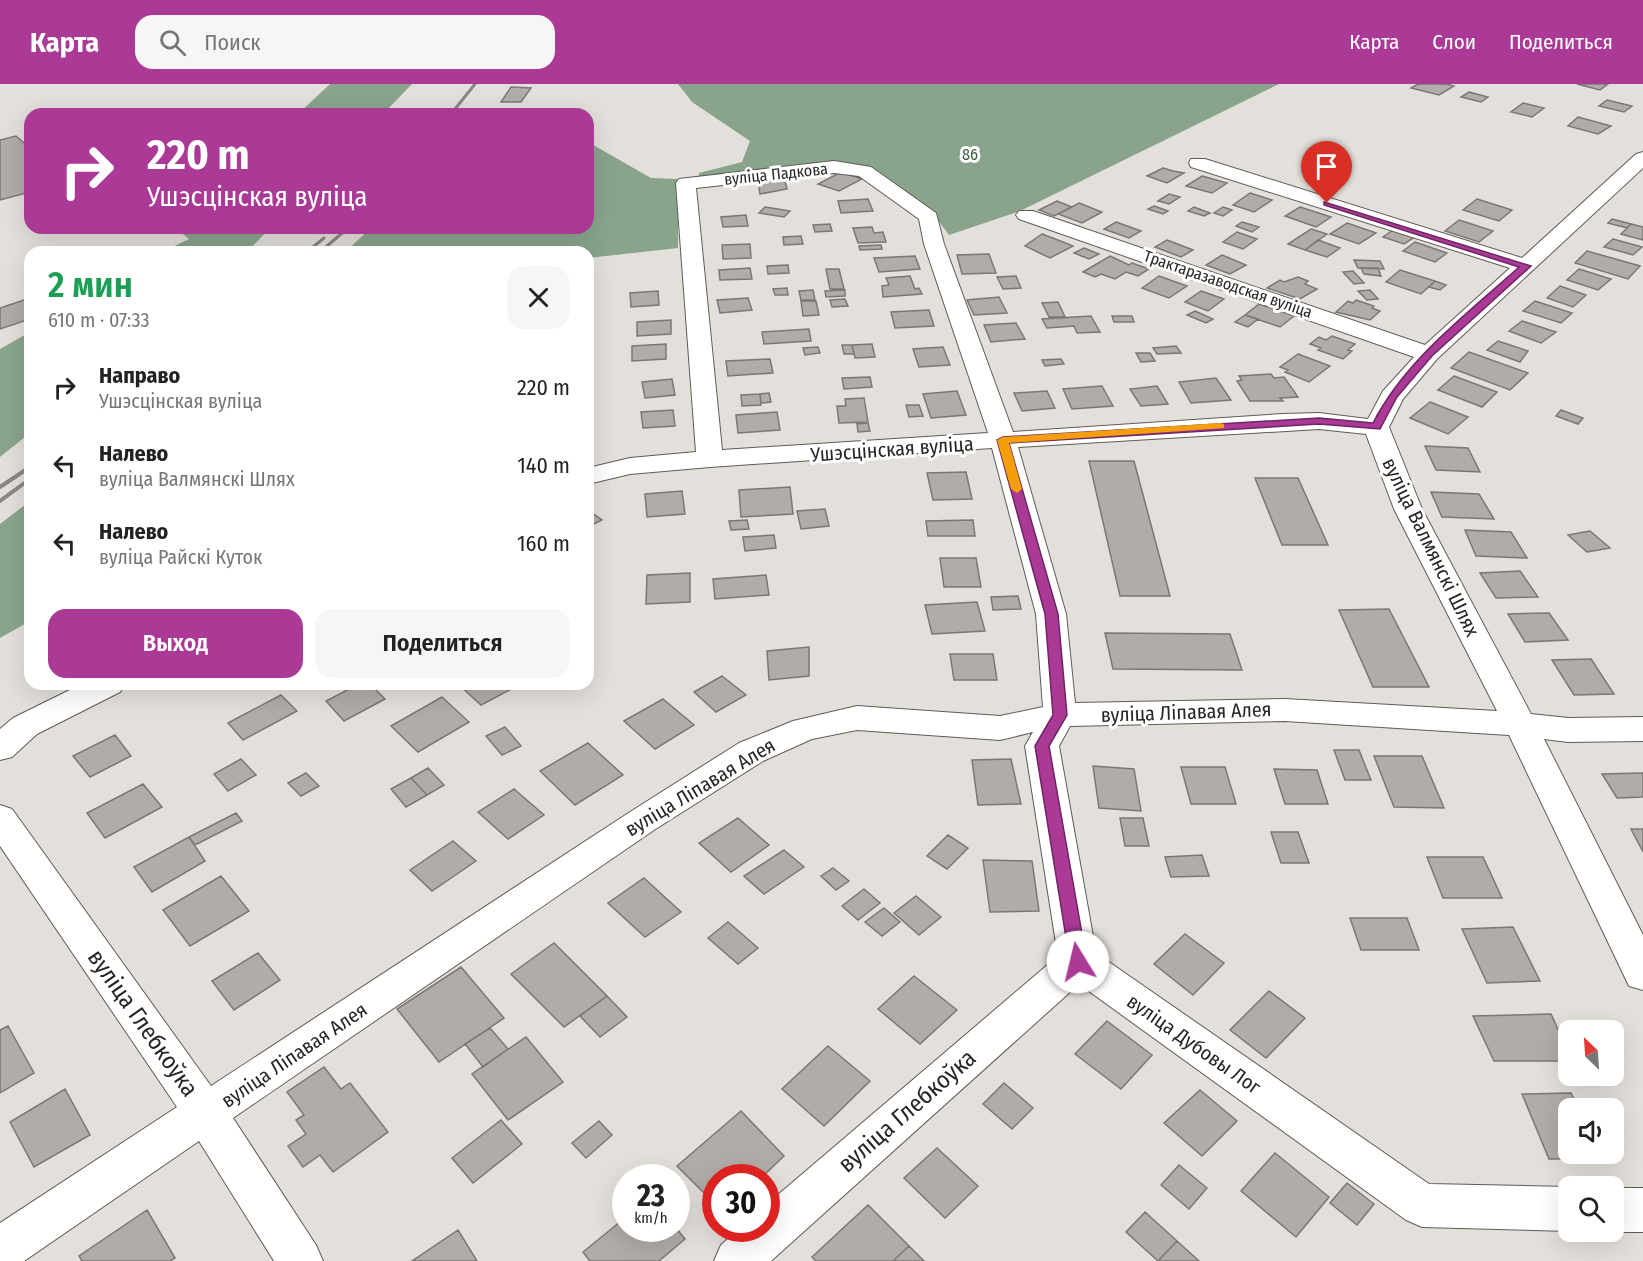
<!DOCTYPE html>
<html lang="ru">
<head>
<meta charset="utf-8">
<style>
  body { margin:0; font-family:"Fira Sans Condensed",sans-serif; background:#f6f6f6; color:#222; height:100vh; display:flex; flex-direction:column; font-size:22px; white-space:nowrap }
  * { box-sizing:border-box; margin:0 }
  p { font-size:20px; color:#767676 }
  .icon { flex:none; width:33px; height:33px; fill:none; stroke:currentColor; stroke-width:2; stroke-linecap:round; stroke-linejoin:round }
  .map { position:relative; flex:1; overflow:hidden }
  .side { position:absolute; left:24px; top:162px; width:570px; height:444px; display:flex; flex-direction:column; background:#fff; border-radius:18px; box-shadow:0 6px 24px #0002 }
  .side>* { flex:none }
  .guide { position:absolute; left:24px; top:24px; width:570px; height:126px; border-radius:18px; box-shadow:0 6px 24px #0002; background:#aa3a96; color:#fff; overflow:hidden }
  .needle { width:39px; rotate:335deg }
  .tools { position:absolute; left:1558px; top:936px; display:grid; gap:12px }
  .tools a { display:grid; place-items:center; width:66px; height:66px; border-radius:12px; background:#fff; box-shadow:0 6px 24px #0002; font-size:30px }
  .speed { position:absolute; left:612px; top:1080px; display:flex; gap:12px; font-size:30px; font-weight:700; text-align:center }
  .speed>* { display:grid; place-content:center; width:78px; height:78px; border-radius:50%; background:#fff; box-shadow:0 6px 24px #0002; line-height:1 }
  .speed small { font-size:15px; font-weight:400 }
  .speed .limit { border:9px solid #d22; background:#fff; color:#111 }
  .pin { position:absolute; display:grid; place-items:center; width:51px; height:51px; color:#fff; margin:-62px -26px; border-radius:50% 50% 50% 0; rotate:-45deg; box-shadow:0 0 6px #0007 }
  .pin .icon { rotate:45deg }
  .me { position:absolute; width:66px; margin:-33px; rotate:351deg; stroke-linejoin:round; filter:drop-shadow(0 0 4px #0008) }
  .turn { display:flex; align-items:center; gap:21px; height:126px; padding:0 24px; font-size:27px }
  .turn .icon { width:78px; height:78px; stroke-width:2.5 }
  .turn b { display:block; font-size:42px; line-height:51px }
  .round { display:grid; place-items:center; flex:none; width:63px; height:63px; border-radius:18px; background:#f6f6f6 }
  .headline { display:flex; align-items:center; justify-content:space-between; height:102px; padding:0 24px }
  h1 { font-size:36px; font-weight:600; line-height:45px; color:#1e9e55 }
  .cta { display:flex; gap:12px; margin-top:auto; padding:12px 24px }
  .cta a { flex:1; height:69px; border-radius:18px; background:#aa3a96; color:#fff; font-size:24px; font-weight:600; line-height:69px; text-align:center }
  .cta a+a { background:#f6f6f6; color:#222 }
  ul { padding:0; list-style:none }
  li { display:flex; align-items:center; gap:18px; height:78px; padding:0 24px }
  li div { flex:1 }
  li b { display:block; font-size:22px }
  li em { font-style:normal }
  header { display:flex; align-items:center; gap:36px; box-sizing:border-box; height:84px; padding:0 30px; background:#aa3a96; color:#fff }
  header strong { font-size:28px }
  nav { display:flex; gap:33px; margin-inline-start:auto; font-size:21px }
  .search { width:420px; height:54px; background:#f6f6f6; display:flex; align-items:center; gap:15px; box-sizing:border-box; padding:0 21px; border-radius:18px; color:#767676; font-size:22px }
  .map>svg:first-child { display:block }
  .forest { fill:#8aa48c }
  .building { fill:#b2aca9; stroke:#7c7774; stroke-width:1.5 }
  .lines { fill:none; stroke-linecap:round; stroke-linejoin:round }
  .minor-casing { stroke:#5e5c57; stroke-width:2 }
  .minor { fill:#fff; fill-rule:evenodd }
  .rail-far1 { stroke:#8a8884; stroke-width:3 }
  .rail { stroke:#8a8884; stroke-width:4 }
  .route { fill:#aa3a96; stroke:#6e2662; stroke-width:1.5 }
  .slow { fill:#f59e0b }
  .labels { text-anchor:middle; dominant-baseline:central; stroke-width:6; stroke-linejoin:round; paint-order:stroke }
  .far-park-label { font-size:16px; fill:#36603c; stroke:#fff }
  .far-street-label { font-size:16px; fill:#272624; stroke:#fff }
  .street-label { font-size:20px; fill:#272624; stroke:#fff }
  .near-street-label { font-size:24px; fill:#272624; stroke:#fff }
</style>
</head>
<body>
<header>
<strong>Карта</strong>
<div class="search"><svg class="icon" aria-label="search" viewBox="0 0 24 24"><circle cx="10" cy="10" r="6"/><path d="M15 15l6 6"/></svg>Поиск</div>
<nav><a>Карта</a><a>Слои</a><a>Поделиться</a></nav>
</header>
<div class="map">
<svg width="1643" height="1177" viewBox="0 0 1643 1177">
  <rect width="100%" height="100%" fill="#e3e0db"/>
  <!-- forest -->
  <path class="forest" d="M330,0H412L383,30H298Z
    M678,0H1279L1020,127L949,151L934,131L872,86L699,96V89L742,78L750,57L692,18Z
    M588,58L651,94L678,95V164L588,174V168H345L371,144H588Z
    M175,144H270L247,168H162L189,155Z
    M30,248V349L0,373V265Z
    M30,417V537L0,554V440Z"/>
  <!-- building -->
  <path class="building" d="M1418,0H1446L1454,2L1439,11L1411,4Z
    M1577,0H1608L1600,6Z
    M511,3L531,4L521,18H501Z
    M1469,8L1488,13L1481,18L1461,13Z
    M1607,16L1632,22L1624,28L1599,22Z
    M1523,19L1544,24L1532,33L1511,28Z
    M1578,33L1611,42L1598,50L1568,42Z
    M16,52L30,64V108L0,116V56Z
    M1163,84L1173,87L1184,89L1167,99L1147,92Z
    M841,88L862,95L839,107L818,100Z
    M1202,92L1227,99L1212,109L1186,102Z
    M785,97L787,105L760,110L758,98Z
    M1250,109L1272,116L1254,128L1233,121Z
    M1169,110L1180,113L1169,120L1158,117Z
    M868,115L873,127L841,129L838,117Z
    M1477,115L1512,126L1499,137L1463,126Z
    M1057,117L1072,123L1054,132L1039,126Z
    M1079,119L1102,128L1082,139L1058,130Z
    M1154,122L1168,127L1163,130L1148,125Z
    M765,123L790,127L784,133L759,129Z
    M1194,123L1210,129L1204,132L1188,127Z
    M1223,123L1232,126L1223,132L1214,129Z
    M1300,123L1331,133L1316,143L1285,132Z
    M746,131L748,142L723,143L721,133Z
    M1612,135L1631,140L1627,144L1608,139Z
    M1459,136L1493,147L1479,158L1445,147Z
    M1116,138L1141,147L1129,154L1104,145Z
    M1242,138L1259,143L1252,148L1236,142Z
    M1347,139L1376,149L1359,160L1330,150Z
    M830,140L832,147L815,148L813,141Z
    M1631,140L1643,143V156L1621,150Z
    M872,143L874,149L883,148L886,158L858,159L853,144Z
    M1311,145L1327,150L1305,166L1288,160Z
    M1393,146L1415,153L1404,160L1383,153Z
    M1237,148L1257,155L1243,165L1223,158Z
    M1042,150L1063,158L1073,162L1050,174L1025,162Z
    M801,152L803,160L784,161L783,153Z
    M1613,155L1642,163L1633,171L1604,163Z
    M1167,156L1193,166L1181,173L1155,163Z
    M1318,156L1340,164L1327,173L1305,166Z
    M1415,158L1447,169L1435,178L1403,167Z
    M750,160L751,174L723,175L722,161Z
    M881,161L882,165L860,166L859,162Z
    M1084,164L1099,170L1089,175L1074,169Z
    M1587,167L1640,182L1628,195L1575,179Z
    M989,170L996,189L962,190L957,171Z
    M1222,171L1246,181L1230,190L1206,181Z
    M915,172L920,185L879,188L874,174Z
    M1110,172L1129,181L1132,179L1149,185L1138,192L1126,188L1115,195L1101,190L1095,193L1083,188Z
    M1354,176L1380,177L1384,185L1358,184Z
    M788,181L789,189L768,190L767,182Z
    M750,184L752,195L720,196L719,186Z
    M1361,184H1378L1381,192L1364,190Z
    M826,185H839L844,205H830Z
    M1579,185L1611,195L1598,206L1567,196Z
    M1400,186L1435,197L1421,210L1386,198Z
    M1353,187L1364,199L1354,200L1343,188Z
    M910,192L915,205L919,204L922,210L883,213L882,202L889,201L886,194Z
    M1016,192L1021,204L1003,205L997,193Z
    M1159,192L1187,202L1169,214L1142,204Z
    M1298,193L1308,197L1305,200L1317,205L1300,215L1267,204L1280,196L1284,198Z
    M1435,197L1446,201L1440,206L1429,203Z
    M1560,202L1586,211L1573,223L1547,214Z
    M787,204L788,211H775L773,205Z
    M813,206L815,216H801L799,207Z
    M845,206V212L826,213L825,207Z
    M1370,206L1378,215L1367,216L1358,207Z
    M658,207L659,221L631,223L630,209Z
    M1201,207L1224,215L1208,227L1185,218Z
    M999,213L1007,229L974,231L967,216Z
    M30,214V235L0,245V224Z
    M748,214L752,226L720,229L717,216Z
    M845,215L848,222L832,223L830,216Z
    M1356,216L1374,222L1372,224L1380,227L1370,236L1336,228L1348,217L1353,219Z
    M801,217H816L819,231L803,232Z
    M1535,217L1572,229L1561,239L1523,227Z
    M1058,218L1065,233H1049L1042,219Z
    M1259,220L1294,232L1280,243L1245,231Z
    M929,226L934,242L895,244L891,228Z
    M1195,227L1213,235L1206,239L1187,231Z
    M1245,231L1258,235L1248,243L1235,238Z
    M1091,232L1100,248L1077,249L1074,242L1047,244L1042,235Z
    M1112,232H1132L1134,238H1114Z
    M671,236V250L637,252V238Z
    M1522,237L1556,248L1541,259L1509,247Z
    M1016,239L1025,255L991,258L984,241Z
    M809,245L811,257L764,260L762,248Z
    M1332,252L1355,260L1348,266L1352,267L1343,275L1318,266L1321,264L1310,260L1319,253L1326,256Z
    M1498,257L1528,267L1520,278L1487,266Z
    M666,260V275L632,277V262Z
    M872,260L875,273L855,274L852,261Z
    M842,261H852L854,270H844Z
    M1176,262L1181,269L1157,270L1153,264Z
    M818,263L820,269L805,271L803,264Z
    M943,263L950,281L919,283L913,265Z
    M1469,268L1528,289L1510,306L1451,284Z
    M1136,269H1150L1155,277L1141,278Z
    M1298,270L1330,282L1309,298L1285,288L1288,286L1280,283Z
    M770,275L773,289L728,292L726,277Z
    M1061,275L1064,280L1045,282L1042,276Z
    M1271,290L1274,294L1284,293L1298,313L1280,314L1283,317H1250L1237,297L1242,296L1239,292Z
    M1454,292L1497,308L1482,323L1438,306Z
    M870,293L872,303L844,305L842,294Z
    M1216,294L1231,316L1191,319L1179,298Z
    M672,295L675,311L645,314L642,298Z
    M1102,302L1113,322L1072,325L1063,305Z
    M1157,302L1168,320L1141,322L1130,305Z
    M957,307L966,331L931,334L923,310Z
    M1047,307L1055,324L1022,327L1014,309Z
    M769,309L771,318L761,319L760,310Z
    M760,310L761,321L742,322L741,311Z
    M864,314L868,338L839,339L837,322H846L845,315Z
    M1430,318L1468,333L1448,350L1410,334Z
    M906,321H919L923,332L909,333Z
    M673,326L675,342L643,344L641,328Z
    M1561,326L1583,334L1578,340L1556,332Z
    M777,328L780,346L738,349L736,331Z
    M868,339L870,347L858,348L857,340Z
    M1425,362L1468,364L1480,388L1436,386Z
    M1089,377H1134L1170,512H1120Z
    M966,388L972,415L933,416L927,389Z
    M1255,394H1298L1328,461H1282Z
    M790,403L793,430L741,433L739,406Z
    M682,407L685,430L647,433L645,410Z
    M1431,408L1479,410L1494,435L1442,433Z
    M825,425L829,442L801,445L797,427Z
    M588,426L602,436L588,443Z
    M747,436L749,445L731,446L729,437Z
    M973,436L975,452H928L926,437Z
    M1465,446L1511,448L1527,474L1476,472Z
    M1590,447L1610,464L1587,468L1568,451Z
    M774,451L776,464L745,467L743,453Z
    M940,474H976L981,503H944Z
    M1520,487L1538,513L1496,514L1480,489Z
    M690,489V518L646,520L647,491Z
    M766,491L769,511L715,515L713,495Z
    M1018,512L1021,525L993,526L991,513Z
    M977,518L985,547L932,550L925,521Z
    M1389,525L1429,603H1373L1339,526Z
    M1549,529L1568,556L1525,558L1508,530Z
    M1105,549L1230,550L1242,586L1113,585Z
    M809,563V592L769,596L767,567Z
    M950,570H993L997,596H954Z
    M1591,575L1614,610L1574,611L1552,576Z
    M722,592L746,611L716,628L694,608Z
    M359,600H370L385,615L344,637L326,617Z
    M458,600H518L519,601L481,621Z
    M281,611L297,627L243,656L228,639Z
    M442,613L469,638L418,668L391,642Z
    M663,615L694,641L655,665L624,637Z
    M505,643L521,662L502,671L486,652Z
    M115,651L131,672L90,693L73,672Z
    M588,659L623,691L575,721L540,687Z
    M1334,666H1359L1371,696H1345Z
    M1374,672H1422L1444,724L1394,723Z
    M241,675L256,691L228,707L214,690Z
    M1011,675L1021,720L978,721L972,676Z
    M1093,682L1134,685L1141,727L1099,724Z
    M1181,683H1225L1236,720H1191Z
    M428,684L444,701L427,711L411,694Z
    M1274,685L1317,686L1328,720H1285Z
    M306,689L319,702L301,712L288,699Z
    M1643,689V713L1617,714L1602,690Z
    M411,694L427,711L406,723L391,705Z
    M143,700L162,723L105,754L87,729Z
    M514,705L544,731L508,755L478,728Z
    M236,729L242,737L195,761L189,753Z
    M738,734L769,761L731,788L699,759Z
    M1120,734H1143L1149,762H1125Z
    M1631,745H1643V768Z
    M1271,748H1298L1309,779H1281Z
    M948,751L968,764L947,785L927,772Z
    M189,753L205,777L152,808L134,783Z
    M453,757L476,777L432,807L410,786Z
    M784,766L804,783L764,810L744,792Z
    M1202,771L1209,792L1171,793L1165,773Z
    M1427,773H1483L1502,814H1443Z
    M983,776L1032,777L1039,827L990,828Z
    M833,784L849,797L836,806L821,792Z
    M221,792L249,827L190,862L163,826Z
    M644,794L681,828L645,853L608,819Z
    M864,805L880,819L858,836L842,822Z
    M916,812L941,833L919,851L894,829Z
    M884,824L900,838L882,852L865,838Z
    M1350,834H1407L1419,866H1361Z
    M728,838L758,864L738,880L708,854Z
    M1513,843L1540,897L1487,899L1462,845Z
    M1185,850L1224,879L1193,911L1154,880Z
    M554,859L607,912L564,943L511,890Z
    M258,869L280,896L234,926L212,897Z
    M461,883L504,934L439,978L397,925Z
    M914,892L957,926L920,960L878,925Z
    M1269,907L1305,934L1266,974L1230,946Z
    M607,912L627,933L600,953L580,932Z
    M1551,930L1569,969V977H1494L1473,932Z
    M1107,937L1152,971L1121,1005L1075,970Z
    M8,942L34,989L0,1009V946Z
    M490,944L508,965L483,983L465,960Z
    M526,953L563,998L508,1036L472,990Z
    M828,962L870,997L824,1042L782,1005Z
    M324,983L341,1005L350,999L388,1048L333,1088L320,1071L303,1083L288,1062L306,1050L296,1036L304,1031L287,1008Z
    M1004,999L1033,1024L1012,1045L983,1020Z
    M65,1005L90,1051L34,1083L10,1038Z
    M1200,1006L1237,1037L1202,1072L1164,1039Z
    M1571,1009L1578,1024H1569V1070H1599L1601,1075H1549L1522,1010Z
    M741,1027L784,1072L761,1094H716V1121L677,1082Z
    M501,1036L522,1060L473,1099L452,1074Z
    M599,1037L612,1051L586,1074L572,1059Z
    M937,1064L978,1102L945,1134L904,1094Z
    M1275,1069L1329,1113L1296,1153L1241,1107Z
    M1179,1081L1207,1104L1189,1125L1161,1101Z
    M1347,1099L1374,1120L1357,1141L1330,1119Z
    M868,1121L909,1162L893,1177H816L812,1173Z
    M147,1126L175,1174L170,1177H82L79,1172Z
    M1145,1128L1177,1157L1158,1177L1126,1148Z
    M626,1133V1144H676L685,1155L659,1177H590L583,1168Z
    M458,1146L477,1177H412Z
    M1177,1157L1199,1177H1158Z
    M909,1162L924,1177H893Z"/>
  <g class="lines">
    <defs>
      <path id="minor" d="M1643,68V84L1437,275L1403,315L1389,343L1422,425L1531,630L1568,634L1643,633V657L1568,658L1544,655L1643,851V906L1629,902L1509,651L1285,637L1070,642L1059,662L1096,869L1429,1100L1569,1103V1147L1422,1143L1406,1136L1079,900L771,1177H714L721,1161L740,1144H766V1121L1058,872L1025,662L1033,648L1000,656L857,646L812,655L763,677L654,746L233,1034L316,1161L323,1177H274L199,1057L24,1177H0V1139L177,1023L0,762V721L12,725L211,1002L630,728L739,659L793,637L857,622L1000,632L1043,623L1036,530L992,364L710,383L630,390L588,400V384L630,374L696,368L676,99L679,95L834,77L871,83L936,129L944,160L1013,348L1283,330L1319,329L1368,335L1383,307L1414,273L1019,135L1016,131L1019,127H1033L1425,261L1510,184L1191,83L1189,79L1191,75H1205L1522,174L1636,70ZM834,89L859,92L919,135L924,160L988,349L722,366L696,104ZM1319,345L1366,350L1394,425L1497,627L1285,615L1075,619L1066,530L1018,363Z
        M82,600H125L120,608L37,650L12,673L0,676V645L13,634Z
        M1614,1104H1643V1148H1613Z"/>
    </defs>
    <!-- minor casing -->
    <use href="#minor" class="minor-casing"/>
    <!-- minor -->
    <use href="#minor" class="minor"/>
    <!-- rail-far1 -->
    <path class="rail-far1" d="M451,30L475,0
      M307,168L324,154
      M320,168L348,144"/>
    <!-- rail -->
    <path class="rail" d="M0,403L30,383
      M0,417L30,395"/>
  </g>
  <!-- route -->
  <path class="route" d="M1324,118L1531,182L1432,272L1397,313L1380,345L1319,340L1009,359L1058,530L1067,631L1049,662L1087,878L1084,883H1072L1070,878L1035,662L1053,631L1045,530L997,356L1003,353L1319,334L1373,339C1406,275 1466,231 1519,183L1324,121Z"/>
  <!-- slow -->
  <path class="slow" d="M1220,339L1224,340V344L1009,359L1022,405L1017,409L1011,405L997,356L1003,353Z"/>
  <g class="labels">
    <!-- far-park labels -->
    <g class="far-park-label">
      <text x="970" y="70">86</text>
    </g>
    <!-- far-street labels -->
    <g class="far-street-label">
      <text transform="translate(776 90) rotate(-6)">вуліца Падкова</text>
      <text transform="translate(1228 200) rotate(19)">Трактаразаводская вуліца</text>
    </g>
    <!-- street labels -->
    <g class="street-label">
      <text transform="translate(892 365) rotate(-4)">Ушэсцінская вуліца</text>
      <text transform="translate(1431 463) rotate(64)">вуліца Валмянскі Шлях</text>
      <text transform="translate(1186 628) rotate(-2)">вуліца Ліпавая Алея</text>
      <text transform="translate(700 703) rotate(-31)">вуліца Ліпавая Алея</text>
      <text transform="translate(1194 960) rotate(35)">вуліца Дубовы Лог</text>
      <text transform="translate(294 971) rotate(-34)">вуліца Ліпавая Алея</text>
    </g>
    <!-- near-street labels -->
    <g class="near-street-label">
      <text transform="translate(143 939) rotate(55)">вуліца Глебкоўка</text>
      <text transform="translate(907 1027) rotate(-41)">вуліца Глебкоўка</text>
    </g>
  </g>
</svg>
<div class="tools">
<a><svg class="needle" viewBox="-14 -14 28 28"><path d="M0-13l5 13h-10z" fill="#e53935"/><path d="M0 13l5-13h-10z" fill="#767676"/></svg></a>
<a><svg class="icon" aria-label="sound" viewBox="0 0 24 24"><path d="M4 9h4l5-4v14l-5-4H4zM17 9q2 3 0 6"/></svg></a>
<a><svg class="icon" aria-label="search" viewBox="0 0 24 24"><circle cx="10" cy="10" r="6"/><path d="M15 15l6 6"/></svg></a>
</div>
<div class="speed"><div>23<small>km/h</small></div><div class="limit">30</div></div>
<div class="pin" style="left:1327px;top:119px;background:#d93025"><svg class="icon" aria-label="arrive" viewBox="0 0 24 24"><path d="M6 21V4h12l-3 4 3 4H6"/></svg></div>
<svg class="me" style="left:1078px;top:878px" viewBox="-20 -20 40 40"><circle r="19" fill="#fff"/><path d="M0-13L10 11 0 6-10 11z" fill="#aa3a96"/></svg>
<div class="guide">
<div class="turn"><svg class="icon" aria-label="right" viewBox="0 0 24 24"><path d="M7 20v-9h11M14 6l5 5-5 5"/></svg><div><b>220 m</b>Ушэсцінская вуліца</div></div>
</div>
<section class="side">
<div class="headline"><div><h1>2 мин</h1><p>610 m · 07:33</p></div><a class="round"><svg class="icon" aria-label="close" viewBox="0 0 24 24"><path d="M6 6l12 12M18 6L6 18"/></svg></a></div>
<ul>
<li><svg class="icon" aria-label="right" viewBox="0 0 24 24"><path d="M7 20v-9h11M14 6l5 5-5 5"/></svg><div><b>Направо</b><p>Ушэсцінская вуліца</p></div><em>220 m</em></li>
<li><svg class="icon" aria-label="left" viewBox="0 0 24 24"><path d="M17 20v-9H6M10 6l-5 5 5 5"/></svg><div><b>Налево</b><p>вуліца Валмянскі Шлях</p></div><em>140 m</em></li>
<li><svg class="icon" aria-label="left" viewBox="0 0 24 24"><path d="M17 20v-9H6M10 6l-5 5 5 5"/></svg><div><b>Налево</b><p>вуліца Райскі Куток</p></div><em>160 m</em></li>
</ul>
<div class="cta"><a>Выход</a><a>Поделиться</a></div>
</section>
</div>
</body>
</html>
